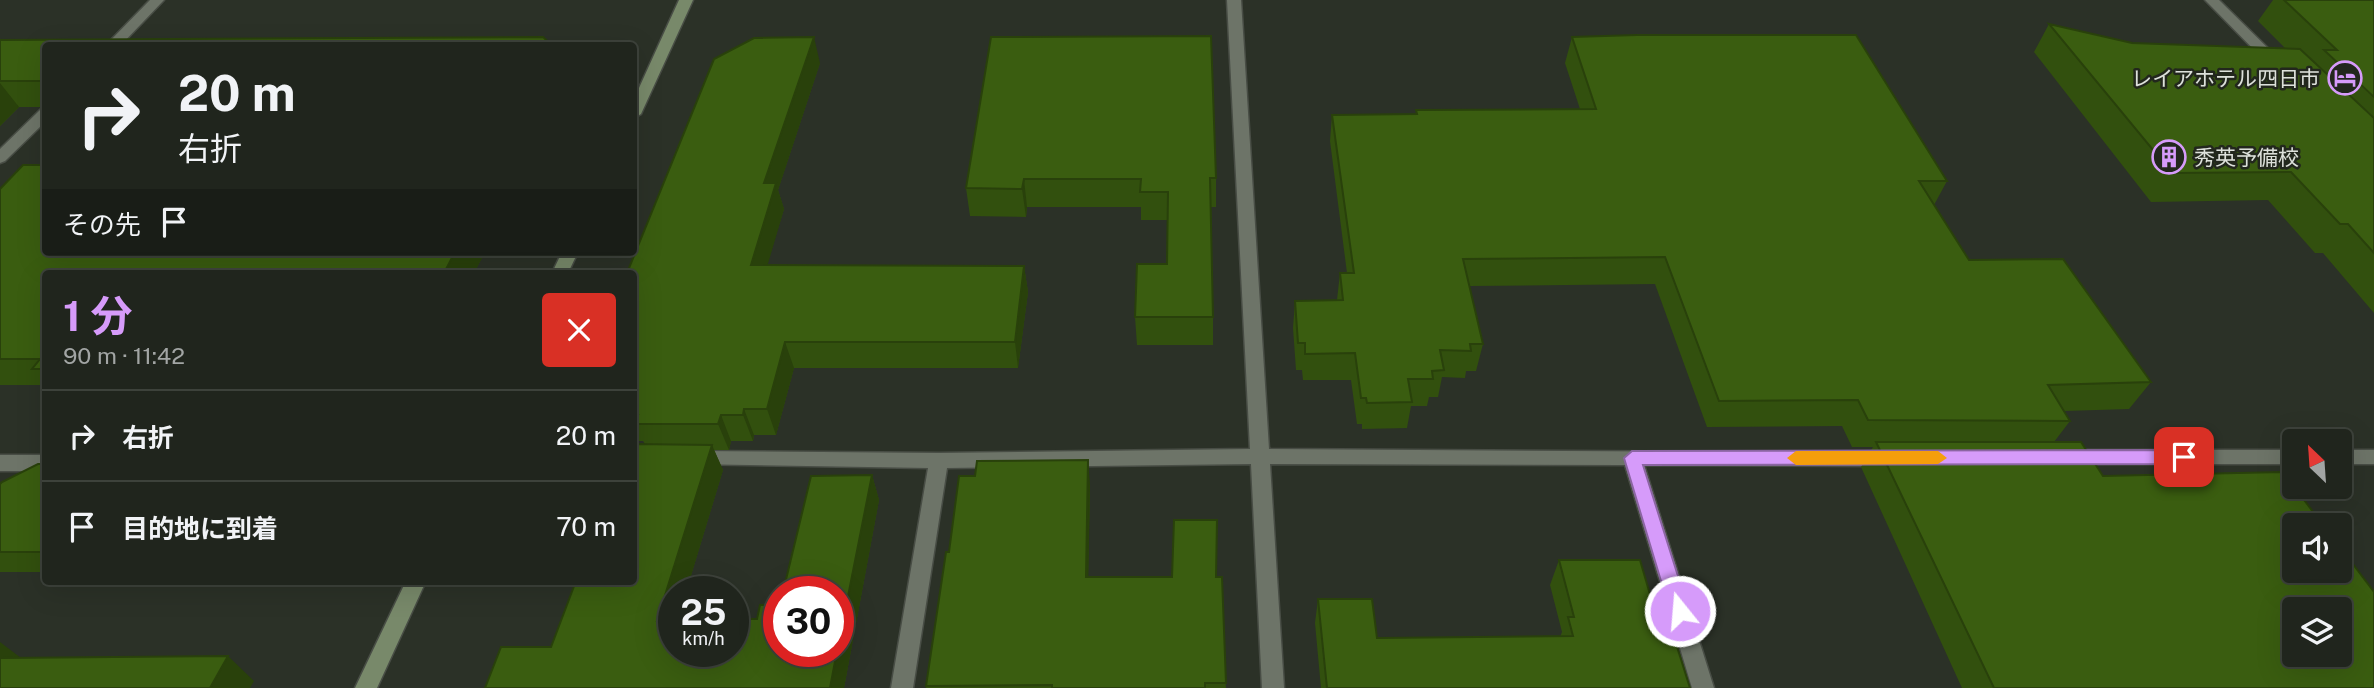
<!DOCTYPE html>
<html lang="ja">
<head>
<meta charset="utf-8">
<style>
  body { margin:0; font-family:"Public Sans","Noto Sans JP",sans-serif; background:#2d312a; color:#f1f3f6; height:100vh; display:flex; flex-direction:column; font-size:26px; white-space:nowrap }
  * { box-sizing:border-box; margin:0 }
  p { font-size:23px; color:#a2a5a4 }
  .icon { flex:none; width:38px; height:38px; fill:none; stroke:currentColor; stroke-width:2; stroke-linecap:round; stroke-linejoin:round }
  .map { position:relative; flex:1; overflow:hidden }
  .side { position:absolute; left:42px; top:270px; width:595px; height:315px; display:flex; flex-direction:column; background:#20251d; border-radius:7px; box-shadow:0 7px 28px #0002,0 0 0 2px #3d423b }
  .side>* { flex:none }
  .guide { position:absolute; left:42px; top:42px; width:595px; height:214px; border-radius:7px; box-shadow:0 7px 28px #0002,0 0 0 2px #3d423b; background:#20251d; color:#f1f3f6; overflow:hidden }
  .needle { width:46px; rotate:335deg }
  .buttons { position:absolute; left:2282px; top:429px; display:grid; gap:14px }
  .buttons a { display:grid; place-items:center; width:70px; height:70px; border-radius:7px; background:#20251d; box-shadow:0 7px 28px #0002,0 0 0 2px #3d423b; font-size:35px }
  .speed { position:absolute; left:658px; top:576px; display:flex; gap:14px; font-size:35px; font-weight:700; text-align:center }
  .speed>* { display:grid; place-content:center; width:91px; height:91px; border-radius:50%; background:#20251d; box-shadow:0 7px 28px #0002,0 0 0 2px #3d423b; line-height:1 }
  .speed small { font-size:18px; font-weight:400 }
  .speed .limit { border:10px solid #d22; background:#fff; color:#111 }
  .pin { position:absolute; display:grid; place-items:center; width:60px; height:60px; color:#fff; margin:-30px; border-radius:14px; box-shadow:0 4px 10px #0006 }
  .me { position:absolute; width:77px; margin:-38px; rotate:343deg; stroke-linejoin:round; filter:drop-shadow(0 0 5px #0008) }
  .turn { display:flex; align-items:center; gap:24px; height:147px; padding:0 21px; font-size:32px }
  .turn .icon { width:91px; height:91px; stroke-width:2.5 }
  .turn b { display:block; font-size:49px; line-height:60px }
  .then { display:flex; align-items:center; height:66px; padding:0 21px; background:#0003; gap:14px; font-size:26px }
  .round { display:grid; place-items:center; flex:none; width:74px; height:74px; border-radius:7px; background:#2d312a }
  .overview { display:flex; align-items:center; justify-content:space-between; height:119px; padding:0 21px }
  h1 { font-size:42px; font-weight:700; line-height:52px; color:#d69bfa }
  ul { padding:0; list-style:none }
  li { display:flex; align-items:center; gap:21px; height:91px; padding:0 21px; border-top:2px solid #3d423b }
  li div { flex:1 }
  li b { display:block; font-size:26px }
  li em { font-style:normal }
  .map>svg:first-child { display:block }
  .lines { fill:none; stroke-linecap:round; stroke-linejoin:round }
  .street-casing { stroke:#484d45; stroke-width:3 }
  .secondary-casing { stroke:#484d45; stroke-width:3 }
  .street { fill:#6d7468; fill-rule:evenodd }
  .secondary { fill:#78896a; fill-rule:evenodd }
  .wall { fill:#32500e }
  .shaded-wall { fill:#29410b }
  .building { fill:#3a5d10; stroke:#29410b; stroke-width:2; fill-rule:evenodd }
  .route { fill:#d69bfa; stroke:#8b65a2; stroke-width:2 }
  .slow { fill:#f59e0b }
  .labels { text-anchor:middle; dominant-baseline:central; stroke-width:5; stroke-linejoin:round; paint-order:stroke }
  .poi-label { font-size:21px; fill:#dde1db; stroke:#22271d; text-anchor:end }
</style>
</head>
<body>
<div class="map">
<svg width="2374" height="688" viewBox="0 0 2374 688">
  <rect width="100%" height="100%" fill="#2b3127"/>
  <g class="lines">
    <defs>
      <path id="street" d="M150,0H164L120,46H105Z
        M1227,0H1241L1269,449L1895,453L1897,458L1895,463L1888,466L1644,465L1714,688H1692L1625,465L1270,464L1284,688H1262L1251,464L947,468L913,688H891L928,468L688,464L686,459L688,454L695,451L939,453L1250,449Z
        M2205,0H2219L2282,62V68H2272Z
        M46,108V121L5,161L0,163V149L41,109Z
        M2067,450H2294V464H2067L2060,462L2058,457L2060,452Z
        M2340,450H2374V464H2340Z
        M0,455H46V471H0Z"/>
      <path id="secondary" d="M679,0H693L641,114L634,118V99Z
        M562,252H578L568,273H552Z
        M406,581H426L377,688H355Z"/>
    </defs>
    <!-- street casing -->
    <use href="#street" class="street-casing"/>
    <!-- secondary casing -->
    <use href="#secondary" class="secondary-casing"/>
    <!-- street -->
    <use href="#street" class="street"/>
    <!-- secondary -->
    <use href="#secondary" class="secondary"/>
  </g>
  <!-- wall -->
  <path class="wall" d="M2273,0H2374V313L2323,253H2315L2268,200L2151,202L2034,52L2049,24L2132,43L2286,49L2258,21Z
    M991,37L1216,178V207H1211L1213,317V345H1137L1135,317L1167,264L1168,220H1141V207H1027L1026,217L970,216L966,188Z
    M1572,37L1947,181L1934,205L1969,260L2151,382L2129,409L2064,411L2070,421L2054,442L2103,476L2374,688H1962L1861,467L1873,447H1852L1842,426L1707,427L1655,284L1469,286L1483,344L1476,371H1466L1465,378L1442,377L1438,397H1429L1427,406H1411L1407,428L1362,429V424H1357L1351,380H1303L1302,370H1296L1293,328L1295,301L1337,300L1340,273H1347L1330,141L1332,115L1416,114V110L1580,109L1565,63Z
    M0,40L46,46V107H19L0,126Z
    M820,63L778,190L784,209L767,265L1024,266L1028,292L1018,368H794L776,435H754L753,441H731L729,450H714L723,470L686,592H674V651H779L872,475L879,500L844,688L551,647L645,444L643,441H634V273Z
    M0,189L485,252L474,273H46V385H0Z
    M46,464V572H0V484Z
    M1090,484L1088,577H1216L1226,688H926L949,552Z
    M1559,560L1656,615L1690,688H1321L1315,623L1318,599L1377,638L1560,637L1562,632L1550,585Z"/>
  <!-- shaded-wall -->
  <path class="shaded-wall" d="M814,37L820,63L778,190L784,209L760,291L751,265L764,183Z
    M0,83L19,107L0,126Z
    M1024,179L1027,207L1026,217L1022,189Z
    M455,252H485L474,273H444Z
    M1024,266L1028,292L1018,368L1015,342Z
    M785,342L794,368L776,435L767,409Z
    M744,409L754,435L753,441L743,415Z
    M721,415L731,441L729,450L718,424Z
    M712,445L723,470L686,592H674V633L657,621Z
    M1088,460L1090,484L1088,600L1086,577Z
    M872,475L879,500L844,688H830Z
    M0,642L25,661L0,675Z
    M228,656L254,681L250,688H210Z"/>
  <!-- building -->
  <path class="building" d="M2284,0H2374V97L2324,50H2337Z
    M2049,24L2132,43L2300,49L2374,118V253L2348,224H2340L2291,172L2172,173Z
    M1637,35H1856L1947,181H1919L1969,260L2063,259L2151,382L2048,385L2070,421L1868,420L1858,400L1719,401L1665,257L1463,259L1483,344H1470L1471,351L1440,350L1444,370L1432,371L1433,379H1408L1412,402L1367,403L1366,398H1361L1355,353L1305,354V343H1298L1295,301L1343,300L1340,273H1354L1332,115L1417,114L1416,110L1596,109L1572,37Z
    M1211,36L1216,178H1210L1213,317H1135L1137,264H1167L1168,192H1140L1141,179H1024L1022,189L966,188L991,37Z
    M543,37L553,46H46V81H0V40Z
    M814,37L764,183H776L751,265L1024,266L1015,342H785L767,409H744L743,415H721L718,424H635L638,415H634V273H627L714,59L754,38Z
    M23,165H46V252H455L444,273H46V369H32L40,359H0V189Z
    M1876,442H2081L2103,476L2283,472L2323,525H2294V570H2340V547L2374,592V688H1994ZM2294,609H2340V654H2294Z
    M634,444L712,445L657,621H674V651H733V619H757L760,605H779V651H837L830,688H485L501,647H551L576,581H634Z
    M1088,460L1086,577H1172L1174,520H1217L1216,577H1222L1226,683H1205V688H1052V685L926,686L946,552H949L959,476H975L977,461Z
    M38,464H46V552H0V484L2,482Z
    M872,475L838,647V592H783L811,476Z
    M1559,560H1640L1656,615H1667L1690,688H1327L1318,599H1372L1377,638L1573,636L1568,617H1574Z
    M228,656L210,688H0V658Z"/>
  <!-- route -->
  <path class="route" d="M2184,450L2193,457L2184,464L1643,465L1689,611L1686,617H1673L1670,611L1624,458L1632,451Z"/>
  <!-- slow -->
  <path class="slow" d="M1796,451H1938L1947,458L1938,464L1796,465L1787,458Z"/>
  <!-- icons -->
  <defs>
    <symbol id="hotel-ring" viewBox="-11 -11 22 22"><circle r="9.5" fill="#22271d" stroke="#d69bfa" stroke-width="1.5"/><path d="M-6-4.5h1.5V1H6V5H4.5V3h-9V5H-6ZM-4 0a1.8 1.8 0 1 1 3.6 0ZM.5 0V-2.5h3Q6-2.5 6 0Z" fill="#d69bfa"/></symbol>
    <symbol id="building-ring" viewBox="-11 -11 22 22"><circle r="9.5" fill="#22271d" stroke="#d69bfa" stroke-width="1.5"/><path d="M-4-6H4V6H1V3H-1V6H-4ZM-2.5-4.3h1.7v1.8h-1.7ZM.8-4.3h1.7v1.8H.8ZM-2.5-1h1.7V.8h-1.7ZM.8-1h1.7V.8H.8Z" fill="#d69bfa"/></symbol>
  </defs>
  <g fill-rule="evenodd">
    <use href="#hotel-ring" x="2326" y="59" width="38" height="38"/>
    <use href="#building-ring" x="2150" y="138" width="38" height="38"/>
  </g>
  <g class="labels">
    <!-- poi labels -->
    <g class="poi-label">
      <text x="2320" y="78">レイアホテル四日市</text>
      <text x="2194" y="157" text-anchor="start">秀英予備校</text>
    </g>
  </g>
</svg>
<div class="buttons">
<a><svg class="needle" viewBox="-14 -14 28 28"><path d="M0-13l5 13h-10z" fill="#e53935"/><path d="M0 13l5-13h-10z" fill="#a2a5a4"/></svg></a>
<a><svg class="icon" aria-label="sound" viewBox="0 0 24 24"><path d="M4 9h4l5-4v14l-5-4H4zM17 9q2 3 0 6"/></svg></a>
<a><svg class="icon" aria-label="layers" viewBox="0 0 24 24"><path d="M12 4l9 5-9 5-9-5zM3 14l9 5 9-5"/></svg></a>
</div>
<div class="speed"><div>25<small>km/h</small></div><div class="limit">30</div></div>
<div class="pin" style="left:2184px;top:457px;background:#d93025"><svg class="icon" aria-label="arrive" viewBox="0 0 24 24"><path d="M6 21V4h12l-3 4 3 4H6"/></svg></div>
<svg class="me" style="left:1680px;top:611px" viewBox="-20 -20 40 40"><circle r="17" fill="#d69bfa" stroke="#fff" stroke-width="3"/><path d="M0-11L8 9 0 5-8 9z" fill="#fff"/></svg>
<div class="guide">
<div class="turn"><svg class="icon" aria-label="right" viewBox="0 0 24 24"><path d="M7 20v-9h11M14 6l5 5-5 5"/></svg><div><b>20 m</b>右折</div></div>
<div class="then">その先<svg class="icon" aria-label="arrive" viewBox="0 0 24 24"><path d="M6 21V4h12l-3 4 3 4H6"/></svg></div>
</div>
<section class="side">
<div class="overview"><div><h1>1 分</h1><p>90 m · 11:42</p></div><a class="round" style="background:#d93025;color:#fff"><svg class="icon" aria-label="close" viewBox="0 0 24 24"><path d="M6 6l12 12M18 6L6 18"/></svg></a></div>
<ul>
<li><svg class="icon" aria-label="right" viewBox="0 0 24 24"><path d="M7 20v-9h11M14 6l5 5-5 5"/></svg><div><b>右折</b></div><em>20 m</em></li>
<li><svg class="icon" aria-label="arrive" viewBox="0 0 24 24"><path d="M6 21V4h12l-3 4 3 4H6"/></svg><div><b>目的地に到着</b></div><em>70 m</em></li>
</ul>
</section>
</div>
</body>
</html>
